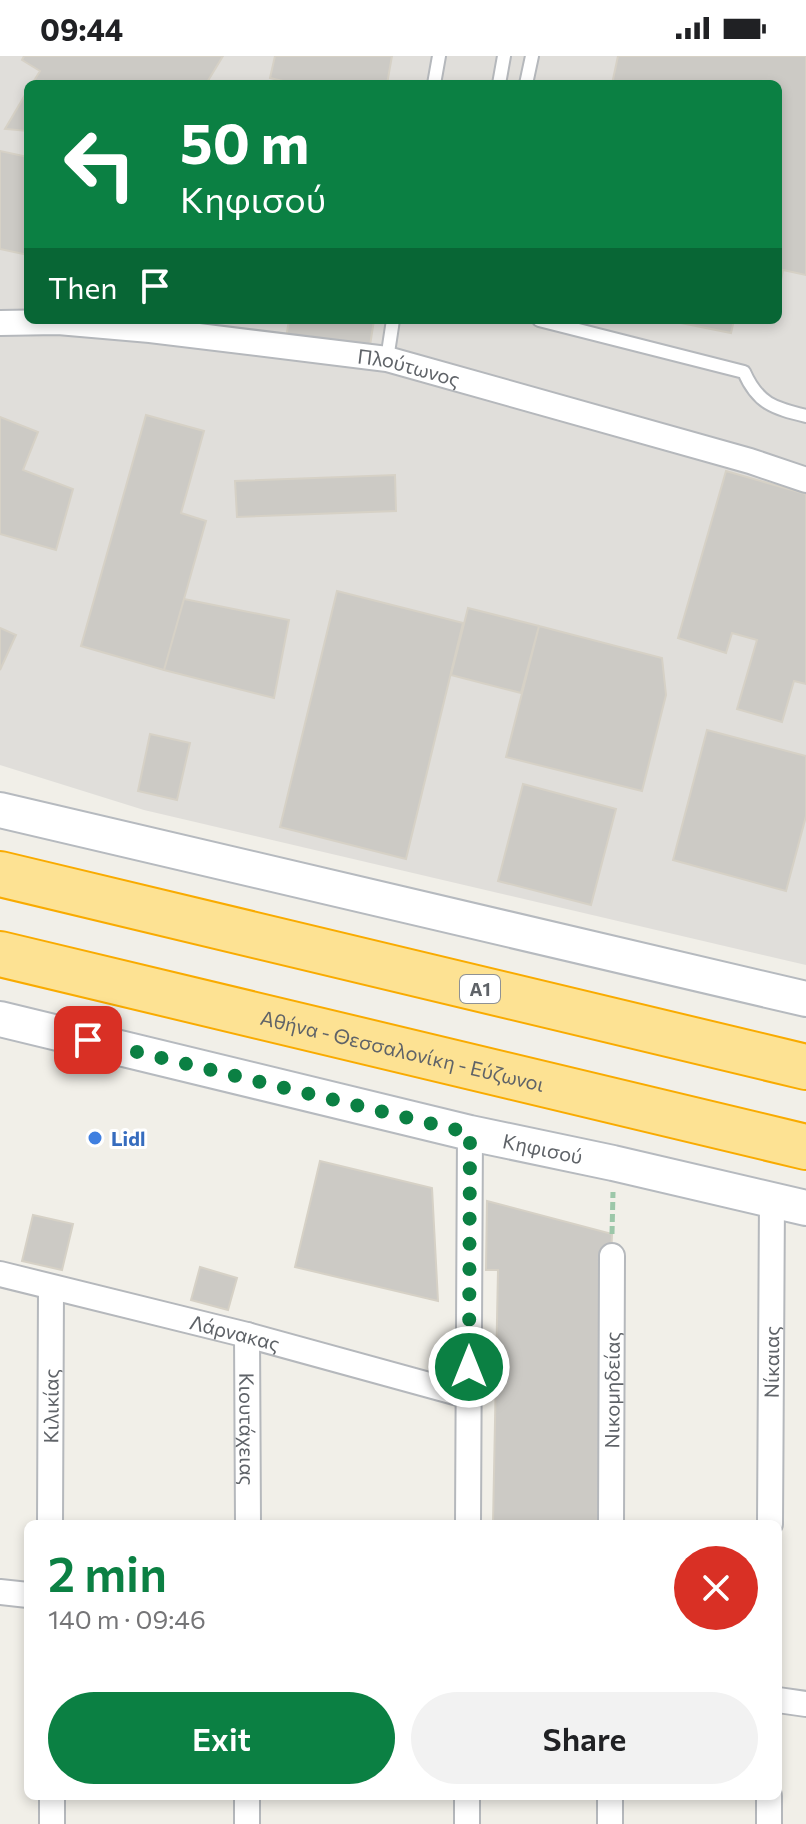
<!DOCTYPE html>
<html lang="en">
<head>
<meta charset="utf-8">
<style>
  body { margin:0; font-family:Commissioner,sans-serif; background:#f2f2f2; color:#202124; height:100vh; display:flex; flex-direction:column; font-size:30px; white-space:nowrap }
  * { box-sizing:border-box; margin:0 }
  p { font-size:26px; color:#757577 }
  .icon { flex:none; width:44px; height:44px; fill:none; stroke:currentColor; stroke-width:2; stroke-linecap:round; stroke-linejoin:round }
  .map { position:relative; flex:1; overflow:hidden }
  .drawer { position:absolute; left:24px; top:1464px; width:758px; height:280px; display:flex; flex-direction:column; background:#fff; border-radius:12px; box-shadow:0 4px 12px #0003 }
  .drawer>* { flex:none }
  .banner { position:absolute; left:24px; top:24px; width:758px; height:244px; border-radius:12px; box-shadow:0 4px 12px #0003; background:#0b8043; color:#fff; overflow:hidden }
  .pin { position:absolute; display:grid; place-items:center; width:68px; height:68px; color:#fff; margin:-34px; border-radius:16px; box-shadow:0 4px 12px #0006 }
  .me { position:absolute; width:88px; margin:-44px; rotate:0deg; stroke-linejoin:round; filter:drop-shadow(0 0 6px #0008) }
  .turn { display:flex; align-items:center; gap:28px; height:168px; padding:0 24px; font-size:36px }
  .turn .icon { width:104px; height:104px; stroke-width:2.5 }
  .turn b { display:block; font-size:56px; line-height:68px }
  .then { display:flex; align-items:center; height:76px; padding:0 24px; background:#0003; gap:16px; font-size:30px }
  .round { display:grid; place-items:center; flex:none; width:84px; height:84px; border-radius:42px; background:#f2f2f2 }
  .headline { display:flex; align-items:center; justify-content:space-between; height:136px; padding:0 24px }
  h1 { font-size:48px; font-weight:600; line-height:60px; color:#0b8043 }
  .button { display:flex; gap:16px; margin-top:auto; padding:16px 24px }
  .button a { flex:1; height:92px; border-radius:48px; background:#0b8043; color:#fff; font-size:32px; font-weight:600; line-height:92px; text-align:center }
  .button a+a { background:#f2f2f2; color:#202124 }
  .status { display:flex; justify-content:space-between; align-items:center; height:56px; padding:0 40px; background:#fff; direction:ltr }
  .status svg { height:22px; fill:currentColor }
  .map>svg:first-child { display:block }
  .industrial { fill:#e0deda; fill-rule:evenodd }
  .building { fill:#cccac5; stroke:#d6d1c6; stroke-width:2 }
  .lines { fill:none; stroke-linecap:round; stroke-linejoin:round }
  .service-casing { stroke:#b5b8bc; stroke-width:16 }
  .minor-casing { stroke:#b5b8bc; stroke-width:28 }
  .secondary-casing { stroke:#b6babf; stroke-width:38 }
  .motorway-casing { stroke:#f9ab00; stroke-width:48 }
  .path { stroke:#9cc7a9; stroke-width:5; stroke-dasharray:8 4; stroke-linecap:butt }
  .service { stroke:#fff; stroke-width:12 }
  .minor { stroke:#fff; stroke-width:24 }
  .secondary { stroke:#fff; stroke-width:34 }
  .motorway { stroke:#fde293; stroke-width:44 }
  .route { stroke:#0b8043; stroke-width:14; stroke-dasharray:0 25.2 }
  .shop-dot { fill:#3f7fe0; stroke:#fff; stroke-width:3 }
  .labels { text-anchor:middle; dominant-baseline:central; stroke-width:6; stroke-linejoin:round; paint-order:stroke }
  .shield { fill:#fff; stroke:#8f9295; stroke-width:2 }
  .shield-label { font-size:18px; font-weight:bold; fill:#5f6368 }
  .street-label { font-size:20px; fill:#5f6368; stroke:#fff }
  .shop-label { font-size:20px; font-weight:bold; fill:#366cbe; stroke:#fff; text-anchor:start }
</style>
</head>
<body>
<div class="status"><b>09:44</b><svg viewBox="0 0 49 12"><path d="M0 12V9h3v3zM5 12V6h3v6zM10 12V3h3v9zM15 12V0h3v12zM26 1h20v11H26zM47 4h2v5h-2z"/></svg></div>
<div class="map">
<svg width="806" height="1768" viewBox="0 0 806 1768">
  <rect width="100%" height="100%" fill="#f1efe8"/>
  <!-- industrial -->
  <path class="industrial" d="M0,0H806V909L144,754L0,709ZM28,28H778V264H28Z"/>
  <!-- building -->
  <path class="building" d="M24,0H223L206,28H32L40,15L22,4Z
    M275,0H392L387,28H296L270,22Z
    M618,0H806V219L783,214L778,240V28H612Z
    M28,34V75L5,73Z
    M0,95L28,101V199L0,193Z
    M289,264H374L369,296L286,282Z
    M666,264H734L731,277Z
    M146,359L204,375L181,457L206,465L164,614L81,590Z
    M0,361L38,376L23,414L73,433L56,494L0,478Z
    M726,415L806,438V628L794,625L782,666L737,653L757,584L732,577L726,597L678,582Z
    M395,419L396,455L237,461L235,425Z
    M337,535L463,567L406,803L280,771Z
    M184,543L289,564L274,642L164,614Z
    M468,552L539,570L521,637L451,619Z
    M539,570L662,602L666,639L642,735L506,701Z
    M0,572L16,579L0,614Z
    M707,674L806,700V760L786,835L673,804Z
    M150,678L190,687L177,744L138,735Z
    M523,728L616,753L591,849L498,825Z
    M320,1105L432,1132L438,1245L295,1211Z
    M487,1145L612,1178L600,1468H493L498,1214H486Z
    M33,1159L73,1168L62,1214L22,1205Z
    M200,1211L237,1222L228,1254L191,1244Z"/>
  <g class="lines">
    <defs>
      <path id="service" d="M434,28L439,0
        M499,28L504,0
        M526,28L532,0
        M539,264L744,316C758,348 774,352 806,360
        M387,303L393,264"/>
      <g id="minor">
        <path id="s1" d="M0,267L58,266L150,274L387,303L750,405L806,424"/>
        <path id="s2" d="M0,1218L247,1279L469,1340"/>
        <path id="s3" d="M247,1279L248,1468"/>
        <path id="s4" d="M50,1468L51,1232"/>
        <path d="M468,1468L470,1077"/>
        <path id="s5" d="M611,1468L612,1200"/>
        <path id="s6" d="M770,1468L772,1144"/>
        <path d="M0,1536L28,1539"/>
        <path d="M778,1644L806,1648"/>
        <path d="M52,1740V1768"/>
        <path d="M610,1740V1768"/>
        <path d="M247,1768V1740"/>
        <path d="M467,1768V1740"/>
        <path d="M769,1768V1740"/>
      </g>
      <g id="secondary">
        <path d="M0,754L806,943"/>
        <path id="s7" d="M0,963L470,1077L613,1107L806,1152"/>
      </g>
      <g id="motorway">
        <path d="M0,818L806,1011"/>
        <path id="s8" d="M0,898L806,1091"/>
      </g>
    </defs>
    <!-- service casing -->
    <use href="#service" class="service-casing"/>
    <!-- minor casing -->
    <use href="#minor" class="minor-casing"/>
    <!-- secondary casing -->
    <use href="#secondary" class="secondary-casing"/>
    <!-- motorway casing -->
    <use href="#motorway" class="motorway-casing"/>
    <!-- path -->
    <path class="path" d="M612,1178L613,1136"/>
    <!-- service -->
    <use href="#service" class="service"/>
    <!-- minor -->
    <use href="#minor" class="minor"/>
    <!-- secondary -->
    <use href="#secondary" class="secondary"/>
    <!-- motorway -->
    <use href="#motorway" class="motorway"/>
  </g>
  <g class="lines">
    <!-- route -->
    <path class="route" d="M88,984L470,1077L469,1311"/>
  </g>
  <!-- markers -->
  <circle class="shop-dot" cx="95" cy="1082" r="8"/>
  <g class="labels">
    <!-- shield labels -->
    <rect class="shield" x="460" y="919" width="40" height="28" rx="6"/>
    <g class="shield-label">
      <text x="480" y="933">Α1</text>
    </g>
    <!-- street labels -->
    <g class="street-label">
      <text stroke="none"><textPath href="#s1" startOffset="412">Πλούτωνος</textPath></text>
      <text stroke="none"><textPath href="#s8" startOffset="414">Αθήνα - Θεσσαλονίκη - Εύζωνοι</textPath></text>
      <text stroke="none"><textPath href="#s7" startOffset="558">Κηφισού</textPath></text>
      <text stroke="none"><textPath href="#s2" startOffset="242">Λάρνακας</textPath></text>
      <text stroke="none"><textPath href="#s6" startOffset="162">Νίκαιας</textPath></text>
      <text stroke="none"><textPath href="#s5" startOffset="134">Νικομηδείας</textPath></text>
      <text stroke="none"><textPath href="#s4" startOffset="118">Κιλικίας</textPath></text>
      <text stroke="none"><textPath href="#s3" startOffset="94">Κιουτάχειας</textPath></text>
    </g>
    <!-- shop labels -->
    <g class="shop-label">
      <text x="111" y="1082">Lidl</text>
    </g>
  </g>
</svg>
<div class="pin" style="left:88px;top:984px;background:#d93025"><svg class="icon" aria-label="arrive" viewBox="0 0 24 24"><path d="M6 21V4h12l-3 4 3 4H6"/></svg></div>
<svg class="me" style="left:469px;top:1311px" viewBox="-20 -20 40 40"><circle r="17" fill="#0b8043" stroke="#fff" stroke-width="3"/><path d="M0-11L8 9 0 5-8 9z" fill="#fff"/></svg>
<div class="banner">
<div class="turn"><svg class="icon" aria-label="left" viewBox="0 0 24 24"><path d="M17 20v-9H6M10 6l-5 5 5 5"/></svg><div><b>50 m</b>Κηφισού</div></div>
<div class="then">Then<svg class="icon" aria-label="arrive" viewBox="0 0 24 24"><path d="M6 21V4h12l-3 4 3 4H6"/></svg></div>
</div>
<section class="drawer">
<div class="headline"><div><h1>2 min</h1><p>140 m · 09:46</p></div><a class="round" style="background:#d93025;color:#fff"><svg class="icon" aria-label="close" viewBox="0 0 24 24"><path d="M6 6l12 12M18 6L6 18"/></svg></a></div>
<div class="button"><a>Exit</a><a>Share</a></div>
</section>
</div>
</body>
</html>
